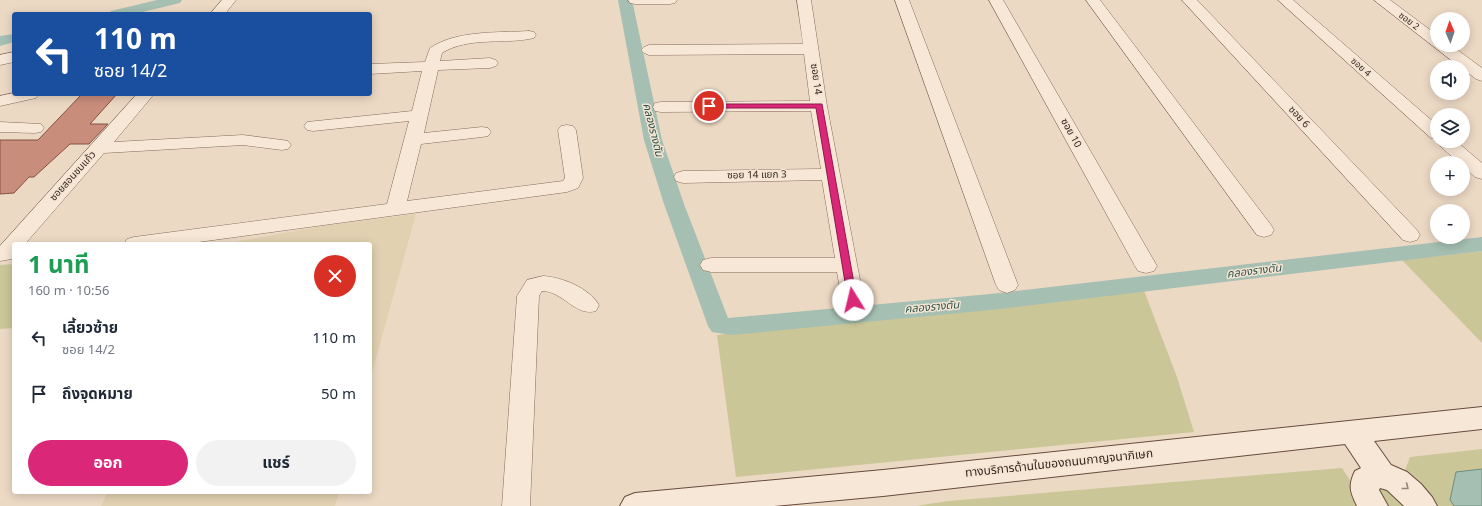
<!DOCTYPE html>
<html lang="th">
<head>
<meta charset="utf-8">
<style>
  body { margin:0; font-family:Georgia,"Noto Sans Thai",serif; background:#f2f2f3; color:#1f2937; height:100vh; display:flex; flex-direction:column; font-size:15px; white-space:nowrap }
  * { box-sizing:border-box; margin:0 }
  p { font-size:13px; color:#747a83 }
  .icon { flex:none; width:22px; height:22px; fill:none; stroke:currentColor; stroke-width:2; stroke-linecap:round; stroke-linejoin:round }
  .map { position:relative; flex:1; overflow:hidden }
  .panel { position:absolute; left:12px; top:242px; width:360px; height:252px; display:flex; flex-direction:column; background:#fff; border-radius:4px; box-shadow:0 2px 10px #0003 }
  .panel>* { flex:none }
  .hud { position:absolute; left:12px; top:12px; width:360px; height:84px; border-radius:4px; box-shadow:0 2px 10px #0003; background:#1a4fa0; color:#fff; overflow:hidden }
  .needle { width:26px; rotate:358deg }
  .fabs { position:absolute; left:1430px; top:12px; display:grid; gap:8px }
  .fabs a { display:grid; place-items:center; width:40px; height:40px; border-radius:50%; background:#fff; box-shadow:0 2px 10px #0003; font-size:20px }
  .pin { position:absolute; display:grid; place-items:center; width:34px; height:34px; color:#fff; margin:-17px; border:2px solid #fff; border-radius:50%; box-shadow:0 1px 4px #0007 }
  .me { position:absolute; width:44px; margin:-22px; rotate:351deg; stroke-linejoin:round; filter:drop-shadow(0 0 3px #0008) }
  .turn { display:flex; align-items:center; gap:14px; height:84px; padding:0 16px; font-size:18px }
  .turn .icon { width:52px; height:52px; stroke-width:2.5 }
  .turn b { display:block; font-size:28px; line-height:34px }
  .round { display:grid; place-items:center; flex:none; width:42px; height:42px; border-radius:21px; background:#f2f2f3 }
  .overview { display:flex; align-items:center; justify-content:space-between; height:68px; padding:0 16px }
  h1 { font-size:24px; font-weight:700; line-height:30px; color:#1e9e55 }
  .cta { display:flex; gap:8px; margin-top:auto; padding:8px 16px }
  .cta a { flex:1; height:46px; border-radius:24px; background:#db2777; color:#fff; font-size:16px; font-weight:700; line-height:46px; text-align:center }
  .cta a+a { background:#f2f2f3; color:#1f2937 }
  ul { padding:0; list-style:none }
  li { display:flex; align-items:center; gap:12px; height:56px; padding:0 16px }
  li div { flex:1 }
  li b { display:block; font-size:15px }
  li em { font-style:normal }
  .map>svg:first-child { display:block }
  .farmland { fill:#e1d1b1 }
  .green { fill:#cac698 }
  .water { fill:#a5bfb3; stroke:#6d8d7f }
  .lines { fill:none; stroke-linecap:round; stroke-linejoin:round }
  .canal { fill:#a5bfb3; fill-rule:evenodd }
  .building { fill:#c98d7b; stroke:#845042 }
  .street-casing { stroke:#866a5b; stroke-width:1 }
  .secondary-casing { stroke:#674b3e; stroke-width:2 }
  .street { fill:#f7e7d6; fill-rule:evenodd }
  .secondary { fill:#f7e7d6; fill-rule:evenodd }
  .oneway { stroke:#96867a }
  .route { fill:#db2777; stroke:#8e194d }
  .labels { text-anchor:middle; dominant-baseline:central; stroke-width:3; stroke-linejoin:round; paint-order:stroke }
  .far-street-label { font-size:9px; fill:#36261e; stroke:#f4e4d3 }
  .street-label { font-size:10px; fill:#36261e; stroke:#f4e4d3 }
  .water-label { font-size:11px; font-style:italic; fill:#2e554c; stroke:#f4e4d3 }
  .near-street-label { font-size:12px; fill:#36261e; stroke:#f4e4d3 }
</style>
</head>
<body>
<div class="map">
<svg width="1482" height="506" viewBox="0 0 1482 506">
  <rect width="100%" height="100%" fill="#ecd9c4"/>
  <!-- farmland -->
  <path class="farmland" d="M416,214L370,380V244H237L239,241L323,226Z
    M108,492H339L335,506H101Z"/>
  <!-- green -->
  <path class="green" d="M1482,251V343L1402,260Z
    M14,264V328L0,329V265Z
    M1143,288L1177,377L1194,432L736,477L717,335L1015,304Z
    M1482,449V506H1427L1404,473L1410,457Z
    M1342,468L1367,506H916L948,501Z
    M1392,486L1413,506H1380L1377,487Z"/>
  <!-- water -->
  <path class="water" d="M1482,469V506H1454L1450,500L1456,472Z"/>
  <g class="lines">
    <!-- canal -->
    <path class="canal" d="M157,0H182L180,3L134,14H109L111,11Z
      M618,0H632L662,140L684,204L728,318L990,294L1482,237V251L990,310L732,335L712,332L708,326L664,204L644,140Z
      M14,34V42L0,46V36Z"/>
  </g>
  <!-- building -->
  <path class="building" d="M82,94H117L90,124H108L89,144H70L34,177H29L14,193L0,194V140H38Z"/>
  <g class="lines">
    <defs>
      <path id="street" d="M222,0H236L225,14H210Z
        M628,0H677L675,3L670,4H635L630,3Z
        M797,0H811L827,106L864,301L861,307L853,309L845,307L842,301L837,272H711L703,270L700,265L703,260L711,258H835L822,180L683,183L676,181L674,177L676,173L683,171L821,169L811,111L661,112L655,111L653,107L655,103L661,102L810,101L804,54L649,55L644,53L641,50L644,47L649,45L803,44Z
        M895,0H909L1018,285L1015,290L1007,293L999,290L996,285Z
        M989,0H1003L1157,266L1154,271L1146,273L1138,271L1135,266Z
        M1086,0H1100L1271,225L1274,230L1271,235L1264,237L1257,235Z
        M1182,0H1197L1417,230L1420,235L1417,240L1410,242L1403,240Z
        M1278,0H1293L1437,125V139L1431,138Z
        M1374,0H1390L1437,35V45H1451L1482,68V81L1476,79L1463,69V67H1460Z
        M529,31L534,32L536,35L534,38C505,45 469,36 442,53L440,61L490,58L496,60L498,63L496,66L490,68L438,70L424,133L482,127L488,128L491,132L488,136L482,137L421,144L407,201L563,181L565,178L558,130L561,126L567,125L573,126L576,130L583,178L578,188L567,192L184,244H124L127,239L134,237L387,204L409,121L313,131L307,130L304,126L307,122L412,111L422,71L370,74V64L425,62L430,48C457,30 497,33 529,31Z
        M14,52V62L0,65V55Z
        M14,93V94H38L36,98L0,106V96Z
        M137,94H154L114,142L243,135L282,140L288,141L291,145L288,149L282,150L243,145L104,153L25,244H14L12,259L0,261V246Z
        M0,122L41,124L44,128L41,132L35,133L0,132Z
        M1437,140L1456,141L1482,163V179L1475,177L1463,166V163H1459L1439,145Z
        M543,276C562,277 589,288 599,305L596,311C575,317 563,291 542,291L539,296L530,506H502L517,296L527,280Z"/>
      <path id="secondary" d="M1482,407V429L1374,441L1391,465L1407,472L1421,484L1432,497L1437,506H1404L1387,490L1380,488L1379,490L1388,506H1357C1350,492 1348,485 1355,471L1361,468L1345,444L883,496L774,506H620L625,497L635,493L883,470Z"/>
    </defs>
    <!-- street casing -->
    <use href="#street" class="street-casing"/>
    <!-- secondary casing -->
    <use href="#secondary" class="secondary-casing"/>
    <!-- street -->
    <use href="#street" class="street"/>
    <!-- secondary -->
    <use href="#secondary" class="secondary"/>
  </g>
  <!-- one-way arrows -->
  <defs><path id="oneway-chevron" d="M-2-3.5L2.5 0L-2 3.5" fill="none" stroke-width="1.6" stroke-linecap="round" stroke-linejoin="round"/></defs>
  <use class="oneway" href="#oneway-chevron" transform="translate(1406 487) rotate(38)"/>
  <!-- route -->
  <path class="route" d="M709,104H822L857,300L856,303H849L848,300L816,108H706V105Z"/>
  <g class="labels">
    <!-- far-street labels -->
    <g class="far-street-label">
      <text transform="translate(1409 21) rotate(37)">ซอย 2</text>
      <text transform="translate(1361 67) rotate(41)">ซอย 4</text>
    </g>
    <!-- street labels -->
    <g class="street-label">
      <text transform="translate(816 79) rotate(82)">ซอย 14</text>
      <text transform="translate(1299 117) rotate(47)">ซอย 6</text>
      <text transform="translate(1071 133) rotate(61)">ซอย 10</text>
      <text transform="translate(757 175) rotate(-1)">ซอย 14 แยก 3</text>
      <text transform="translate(73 176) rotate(-48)">ซอยสอนชมแก้ว</text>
    </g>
    <!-- water labels -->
    <g class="water-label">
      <text transform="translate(653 130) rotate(76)">คลองรางตัน</text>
      <text transform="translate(1254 271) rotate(-7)">คลองรางตัน</text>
      <text transform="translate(932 307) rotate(-5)">คลองรางตัน</text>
    </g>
    <!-- near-street labels -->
    <g class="near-street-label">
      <text transform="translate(1059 463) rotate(-6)">ทางบริการด้านในของถนนกาญจนาภิเษก</text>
    </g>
  </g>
</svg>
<div class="fabs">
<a><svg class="needle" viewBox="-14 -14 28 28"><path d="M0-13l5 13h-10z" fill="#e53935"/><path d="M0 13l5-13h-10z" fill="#747a83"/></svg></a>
<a><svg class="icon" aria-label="sound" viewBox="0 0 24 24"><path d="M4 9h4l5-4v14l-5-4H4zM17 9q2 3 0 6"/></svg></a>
<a><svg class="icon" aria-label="layers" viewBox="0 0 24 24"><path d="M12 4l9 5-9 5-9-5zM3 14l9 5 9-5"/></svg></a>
<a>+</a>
<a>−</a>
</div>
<div class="pin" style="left:709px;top:106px;background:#d93025"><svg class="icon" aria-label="arrive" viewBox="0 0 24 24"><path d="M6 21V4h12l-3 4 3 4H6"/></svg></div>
<svg class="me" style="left:853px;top:300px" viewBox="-20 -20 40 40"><circle r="19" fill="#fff"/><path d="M0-13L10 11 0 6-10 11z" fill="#db2777"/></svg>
<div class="hud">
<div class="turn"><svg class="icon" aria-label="left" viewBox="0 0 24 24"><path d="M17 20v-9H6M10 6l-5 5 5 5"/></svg><div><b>110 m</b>ซอย 14/2</div></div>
</div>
<section class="panel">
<div class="overview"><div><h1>1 นาที</h1><p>160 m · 10:56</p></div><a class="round" style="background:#d93025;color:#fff"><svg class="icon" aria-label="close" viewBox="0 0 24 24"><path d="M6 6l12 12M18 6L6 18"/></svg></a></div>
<ul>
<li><svg class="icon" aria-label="left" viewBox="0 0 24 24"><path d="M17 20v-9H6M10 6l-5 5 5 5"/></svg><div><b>เลี้ยวซ้าย</b><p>ซอย 14/2</p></div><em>110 m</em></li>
<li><svg class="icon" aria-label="arrive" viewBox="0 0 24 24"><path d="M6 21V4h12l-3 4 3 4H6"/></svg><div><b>ถึงจุดหมาย</b></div><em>50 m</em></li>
</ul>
<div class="cta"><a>ออก</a><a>แชร์</a></div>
</section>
</div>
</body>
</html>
